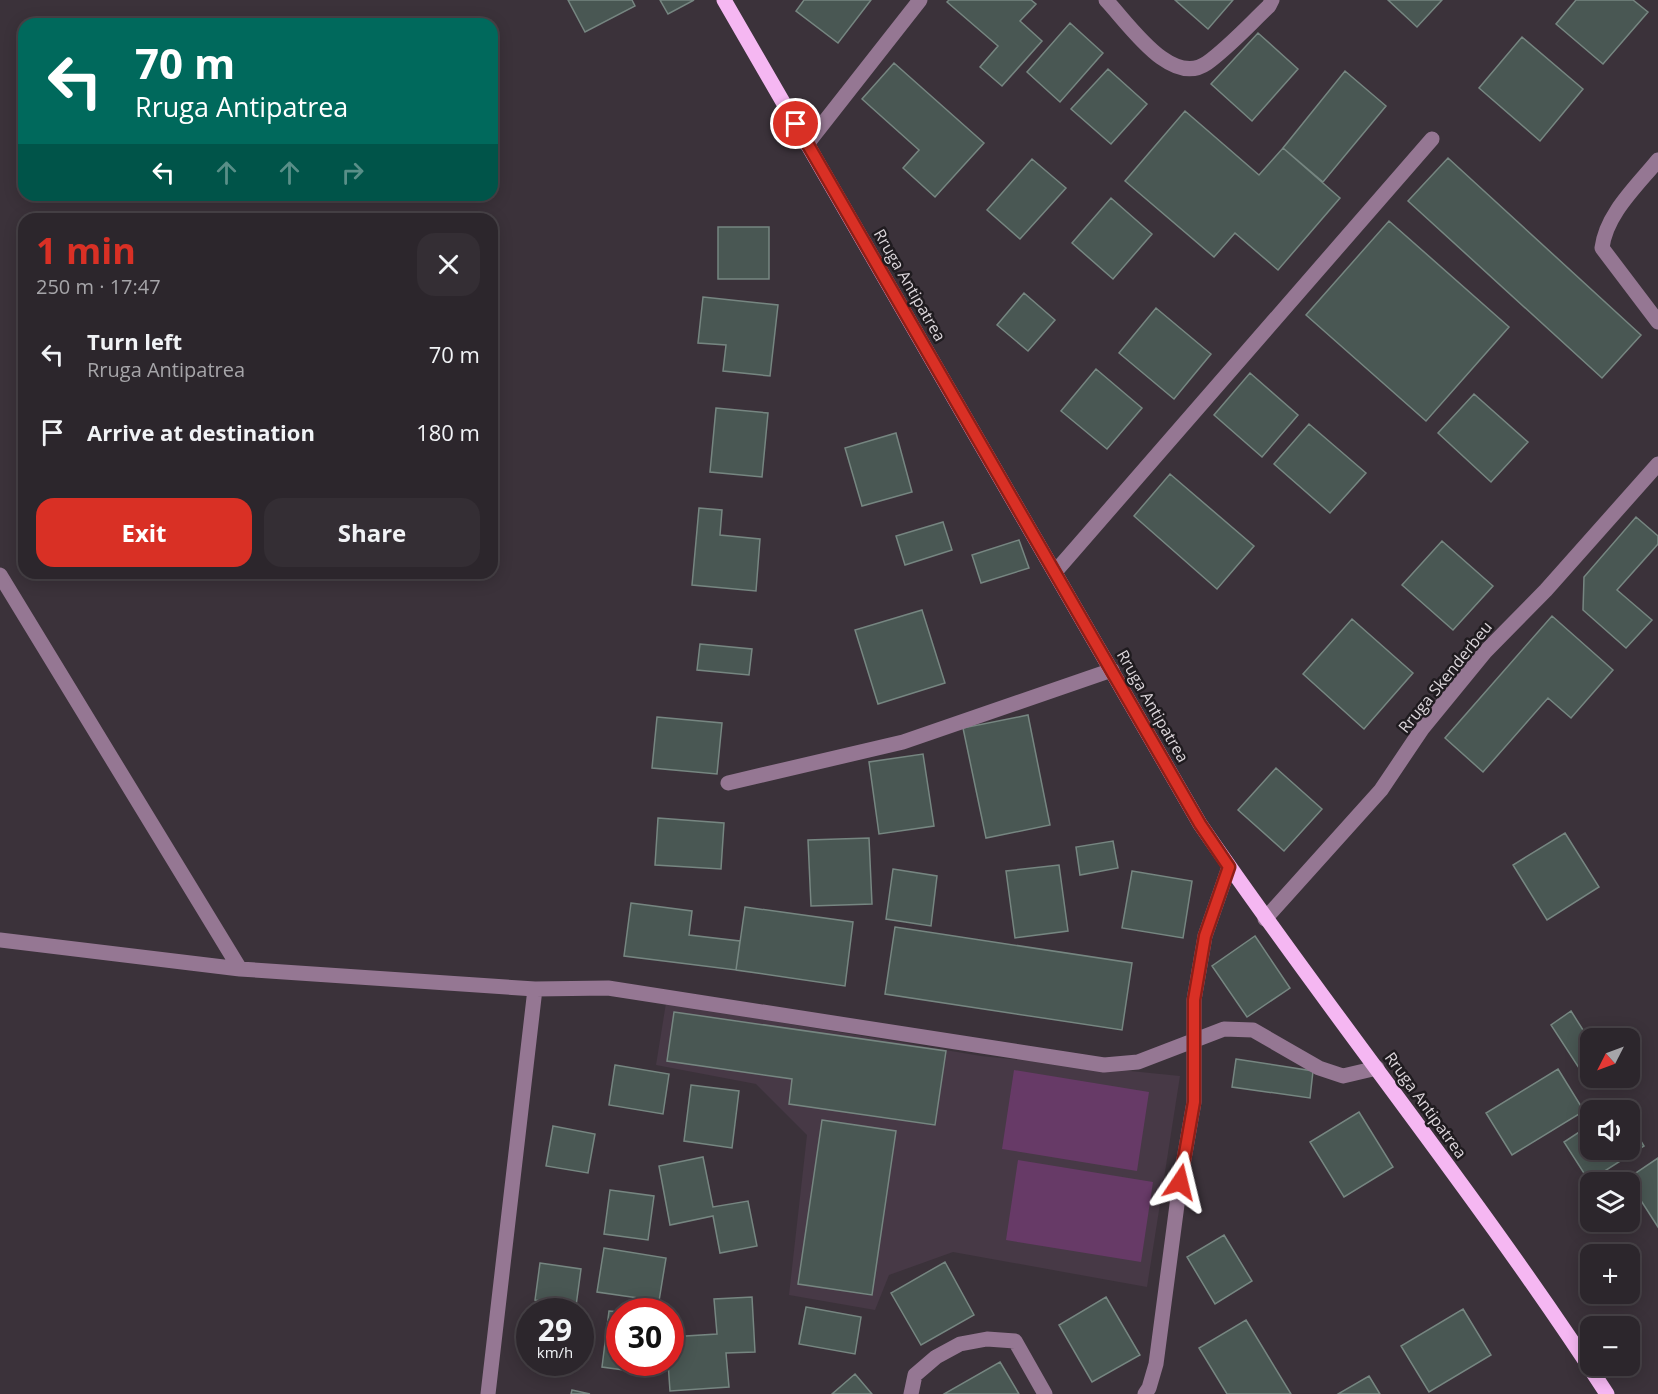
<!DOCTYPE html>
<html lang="en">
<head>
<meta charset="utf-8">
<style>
  body { margin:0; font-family:"Open Sans",sans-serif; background:#342e34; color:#f1f3f6; height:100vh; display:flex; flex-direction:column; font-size:22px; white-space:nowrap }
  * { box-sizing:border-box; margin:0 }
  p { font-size:20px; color:#a6a5a9 }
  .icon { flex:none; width:33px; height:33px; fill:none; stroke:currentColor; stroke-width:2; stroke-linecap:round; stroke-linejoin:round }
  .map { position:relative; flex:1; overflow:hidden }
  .panel { position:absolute; left:18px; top:213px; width:480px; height:366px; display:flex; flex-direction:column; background:#2c262c; border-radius:18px; box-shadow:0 3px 15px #0003,0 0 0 2px #484348 }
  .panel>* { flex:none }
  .top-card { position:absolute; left:18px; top:18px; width:480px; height:183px; border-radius:18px; box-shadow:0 3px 15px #0003,0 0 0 2px #484348; background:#00695c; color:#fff; overflow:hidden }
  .needle { width:39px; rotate:228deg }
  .buttons { position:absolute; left:1580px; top:1028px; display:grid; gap:12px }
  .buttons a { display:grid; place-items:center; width:60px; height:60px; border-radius:12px; background:#2c262c; box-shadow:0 3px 15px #0003,0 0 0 2px #484348; font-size:30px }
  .speed { position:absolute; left:516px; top:1298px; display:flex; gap:12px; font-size:30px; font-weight:700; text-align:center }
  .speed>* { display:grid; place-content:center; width:78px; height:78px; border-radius:50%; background:#2c262c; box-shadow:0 3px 15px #0003,0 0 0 2px #484348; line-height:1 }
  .speed small { font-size:15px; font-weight:400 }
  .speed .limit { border:9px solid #d22; background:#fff; color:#111 }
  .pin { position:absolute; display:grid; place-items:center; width:51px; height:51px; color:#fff; margin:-26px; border:3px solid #fff; border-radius:50%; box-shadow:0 2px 6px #0007 }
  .me { position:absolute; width:66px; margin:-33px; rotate:10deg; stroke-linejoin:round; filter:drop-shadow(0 0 4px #0008) }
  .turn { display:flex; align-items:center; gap:21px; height:126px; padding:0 18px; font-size:27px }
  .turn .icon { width:78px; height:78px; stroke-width:2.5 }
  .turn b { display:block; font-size:42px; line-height:51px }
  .lanes { display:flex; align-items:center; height:57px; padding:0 18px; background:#0003; justify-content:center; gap:30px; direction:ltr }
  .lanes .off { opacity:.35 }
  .round { display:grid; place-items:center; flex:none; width:63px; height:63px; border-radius:18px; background:#342e34 }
  .overview { display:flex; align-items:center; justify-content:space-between; height:102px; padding:0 18px }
  h1 { font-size:36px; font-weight:700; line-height:45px; color:#d93025 }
  .action { display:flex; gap:12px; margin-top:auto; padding:12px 18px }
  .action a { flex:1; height:69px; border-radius:18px; background:#d93025; color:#fff; font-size:24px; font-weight:700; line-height:69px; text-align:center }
  .action a+a { background:#342e34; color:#f1f3f6 }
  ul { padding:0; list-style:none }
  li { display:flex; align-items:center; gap:18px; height:78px; padding:0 18px }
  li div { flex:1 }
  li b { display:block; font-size:22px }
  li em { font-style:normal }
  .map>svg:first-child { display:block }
  .built { fill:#473946 }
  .green { fill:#673a67 }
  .building { fill:#495753; stroke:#768681; stroke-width:1.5 }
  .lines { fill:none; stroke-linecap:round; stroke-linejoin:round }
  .minor { stroke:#957793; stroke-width:15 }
  .major { stroke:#f5b7f2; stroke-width:15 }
  .route-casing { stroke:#8d1f18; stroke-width:15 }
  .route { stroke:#d93025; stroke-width:10 }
  .labels { text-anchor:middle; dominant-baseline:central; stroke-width:5; stroke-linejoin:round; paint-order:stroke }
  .street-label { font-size:16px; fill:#dcd6db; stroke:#1f1b1f }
</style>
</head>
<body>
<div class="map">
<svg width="1658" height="1394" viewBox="0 0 1658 1394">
  <rect width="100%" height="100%" fill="#3b323a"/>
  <!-- built -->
  <path class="built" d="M666,1003L981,1056L1180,1076L1147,1287L953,1252L889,1275L875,1310L789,1295L807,1135L756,1084L656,1065Z"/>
  <!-- green -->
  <path class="green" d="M1014,1070L1149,1092L1137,1171L1002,1149Z
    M1018,1160L1153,1182L1141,1262L1006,1240Z"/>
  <!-- building -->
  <path class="building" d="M568,0H632L635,6L585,32Z
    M660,0H694L668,14Z
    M804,0H871L838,43L796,11Z
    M949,0H1031L1036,4L1020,21L1042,41L1002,86L980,67L998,46L947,2Z
    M1175,0H1233L1208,29Z
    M1388,0H1442L1417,27Z
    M1576,0H1633L1648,12L1603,64L1556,24Z
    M1070,23L1103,53L1060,102L1027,72Z
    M1258,33L1298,69L1252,121L1211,84Z
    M1522,37L1583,89L1540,141L1479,88Z
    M894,63L984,143L935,197L903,168L919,150L862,99Z
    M1108,69L1147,104L1111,144L1071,109Z
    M1345,71L1386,106L1323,182L1283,148Z
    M1185,111L1259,175L1283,148L1340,198L1278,270L1235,233L1214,257L1125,181Z
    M1448,158L1641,335L1602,378L1408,201Z
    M1032,159L1066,188L1020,239L987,210Z
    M1111,198L1152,234L1113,279L1072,243Z
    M1389,221L1509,327L1426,421L1306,315Z
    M718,227H769V279H718Z
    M1024,293L1055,320L1028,351L997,325Z
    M703,297L778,305L770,376L723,371L726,345L698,343Z
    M1156,308L1211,354L1174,399L1119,353Z
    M1096,369L1142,408L1107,449L1061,411Z
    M1250,373L1298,415L1262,457L1214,415Z
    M1474,394L1528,442L1491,482L1438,433Z
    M716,408L768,413L762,477L710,472Z
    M1309,424L1366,473L1330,513L1274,464Z
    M896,433L912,492L862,506L845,448Z
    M1170,474L1254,546L1217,589L1134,516Z
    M699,508L722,510L720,535L760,539L756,591L692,585Z
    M1636,517L1658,536V544L1617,590L1652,620L1626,648L1583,610L1584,577Z
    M943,522L952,550L905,565L896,536Z
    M1019,540L1029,568L981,583L972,555Z
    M1442,541L1493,586L1453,630L1402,585Z
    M922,610L945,683L878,704L855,630Z
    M1552,616L1613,670L1571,718L1548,698L1483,772L1445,738Z
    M1352,619L1413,673L1364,729L1303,674Z
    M700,644L752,649L749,675L697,670Z
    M1028,715L1050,825L986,838L963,728Z
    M657,717L722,723L717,774L652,768Z
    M923,754L934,826L879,834L869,762Z
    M1276,768L1322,809L1284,851L1238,810Z
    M658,818L724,823L721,869L655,865Z
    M1565,833L1599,887L1547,920L1513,865Z
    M869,838L872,904L811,906L808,840Z
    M1113,841L1118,868L1080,875L1076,847Z
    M1059,865L1068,931L1015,938L1006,871Z
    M893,869L937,876L931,926L886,919Z
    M1132,871L1192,881L1183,938L1122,928Z
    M631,903L692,911L689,935L740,941L736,970L624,956Z
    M745,907L853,922L845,986L736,970Z
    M895,927L1132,963L1122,1030L885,994Z
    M1255,936L1290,988L1247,1017L1212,966Z
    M1571,1011L1590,1041V1061L1579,1068L1551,1025Z
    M674,1012L946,1051L935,1125L789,1104L792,1079L667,1061Z
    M1236,1059L1313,1071L1310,1098L1232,1087Z
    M615,1065L669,1074L663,1114L609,1105Z
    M1558,1069L1584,1111L1512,1155L1486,1113Z
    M691,1085L739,1091L732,1148L684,1141Z
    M1359,1112L1393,1167L1344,1197L1310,1142Z
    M822,1120L896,1131L872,1295L798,1284Z
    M1629,1122L1644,1146L1589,1181L1564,1142L1590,1125V1149H1629Z
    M553,1126L595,1134L588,1173L546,1166Z
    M703,1157L713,1207L748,1201L757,1246L720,1253L713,1216L670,1225L659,1166Z
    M1658,1158V1227L1627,1179Z
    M610,1190L654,1196L648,1240L604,1234Z
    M1224,1235L1252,1281L1215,1304L1187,1257Z
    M604,1248L666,1258L659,1301L597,1292Z
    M945,1262L974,1315L921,1345L891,1293Z
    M540,1263L581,1269L576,1306L535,1300Z
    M752,1297L755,1352L726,1353L729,1387L670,1391L668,1362H670V1337L717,1334L714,1299Z
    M1106,1297L1140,1355L1092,1382L1059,1325Z
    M806,1307L861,1317L855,1354L799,1344Z
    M1463,1309L1491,1355L1429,1392L1401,1346Z
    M609,1311L620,1312V1362H654L653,1374L602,1367Z
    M1246,1320L1291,1394H1227L1199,1348Z
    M1000,1362L1019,1394H944Z
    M855,1374L872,1394H832Z
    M1369,1376L1380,1394H1338Z
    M572,1390L590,1394H571Z"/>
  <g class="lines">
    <!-- minor -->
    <path class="minor" d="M1106,0C1129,24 1171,88 1207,63C1229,47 1249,25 1269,6L1272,0
      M807,144L920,0
      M1658,160C1637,186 1606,214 1602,248L1658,322
      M1055,572L1432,139
      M0,575L240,969
      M728,783L903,742L1112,670
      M1265,919L1381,790L1422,729L1485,652L1546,590L1658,464
      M0,940L240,969L535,989L608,988L1104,1065L1138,1062L1224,1029L1253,1030L1319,1068L1343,1076L1377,1068
      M488,1394L535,989
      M911,1394L915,1375L936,1357L960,1344L987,1339L1015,1341L1045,1394
      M1145,1394L1149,1388L1156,1364L1180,1182L1194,1102V1000L1205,936L1229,867"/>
    <!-- major -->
    <path class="major" d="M724,0L1200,824C1332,1017 1480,1198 1607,1394"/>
  </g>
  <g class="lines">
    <defs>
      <path id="route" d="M796,124L1200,824L1229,867L1205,936L1194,1000V1102L1180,1182"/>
    </defs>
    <!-- route casing -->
    <use href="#route" class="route-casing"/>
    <!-- route -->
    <use href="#route" class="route"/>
  </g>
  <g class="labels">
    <!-- street labels -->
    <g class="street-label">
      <text transform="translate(910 285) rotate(60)">Rruga Antipatrea</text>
      <text transform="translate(1445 677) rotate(-51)">Rruga Skenderbeu</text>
      <text transform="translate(1153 706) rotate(60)">Rruga Antipatrea</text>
      <text transform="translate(1426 1105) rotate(54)">Rruga Antipatrea</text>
    </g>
  </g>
</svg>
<div class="buttons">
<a><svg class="needle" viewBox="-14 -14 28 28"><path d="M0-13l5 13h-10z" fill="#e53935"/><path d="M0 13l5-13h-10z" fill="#a6a5a9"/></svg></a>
<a><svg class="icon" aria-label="sound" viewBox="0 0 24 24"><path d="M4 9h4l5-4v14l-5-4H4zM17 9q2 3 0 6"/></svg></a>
<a><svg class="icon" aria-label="layers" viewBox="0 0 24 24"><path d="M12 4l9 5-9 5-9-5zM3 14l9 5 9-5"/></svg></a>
<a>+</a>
<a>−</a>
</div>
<div class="speed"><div>29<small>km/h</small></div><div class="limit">30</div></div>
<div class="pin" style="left:796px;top:124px;background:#d93025"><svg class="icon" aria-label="arrive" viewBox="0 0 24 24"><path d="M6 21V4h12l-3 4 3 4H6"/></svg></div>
<svg class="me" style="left:1180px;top:1182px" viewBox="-20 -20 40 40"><path d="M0-17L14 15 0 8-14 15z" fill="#d93025" stroke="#fff" stroke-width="4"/></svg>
<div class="top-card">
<div class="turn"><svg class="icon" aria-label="left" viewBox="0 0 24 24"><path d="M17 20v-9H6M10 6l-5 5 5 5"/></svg><div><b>70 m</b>Rruga Antipatrea</div></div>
<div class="lanes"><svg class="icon" aria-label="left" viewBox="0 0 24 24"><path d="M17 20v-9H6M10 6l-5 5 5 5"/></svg><svg class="icon off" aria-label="ahead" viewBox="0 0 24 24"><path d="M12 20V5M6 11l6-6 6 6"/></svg><svg class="icon off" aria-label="ahead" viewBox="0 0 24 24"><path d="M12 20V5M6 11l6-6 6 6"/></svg><svg class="icon off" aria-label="right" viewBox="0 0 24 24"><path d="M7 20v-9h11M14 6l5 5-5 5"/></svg></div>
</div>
<section class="panel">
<div class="overview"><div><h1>1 min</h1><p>250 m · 17:47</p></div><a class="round"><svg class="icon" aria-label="close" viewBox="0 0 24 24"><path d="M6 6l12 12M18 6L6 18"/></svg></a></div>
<ul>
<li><svg class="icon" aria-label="left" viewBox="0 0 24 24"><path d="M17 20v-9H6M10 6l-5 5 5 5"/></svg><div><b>Turn left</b><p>Rruga Antipatrea</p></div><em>70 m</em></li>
<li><svg class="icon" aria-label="arrive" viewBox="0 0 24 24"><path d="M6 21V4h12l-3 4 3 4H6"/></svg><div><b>Arrive at destination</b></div><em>180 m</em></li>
</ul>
<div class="action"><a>Exit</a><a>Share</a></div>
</section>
</div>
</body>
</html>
